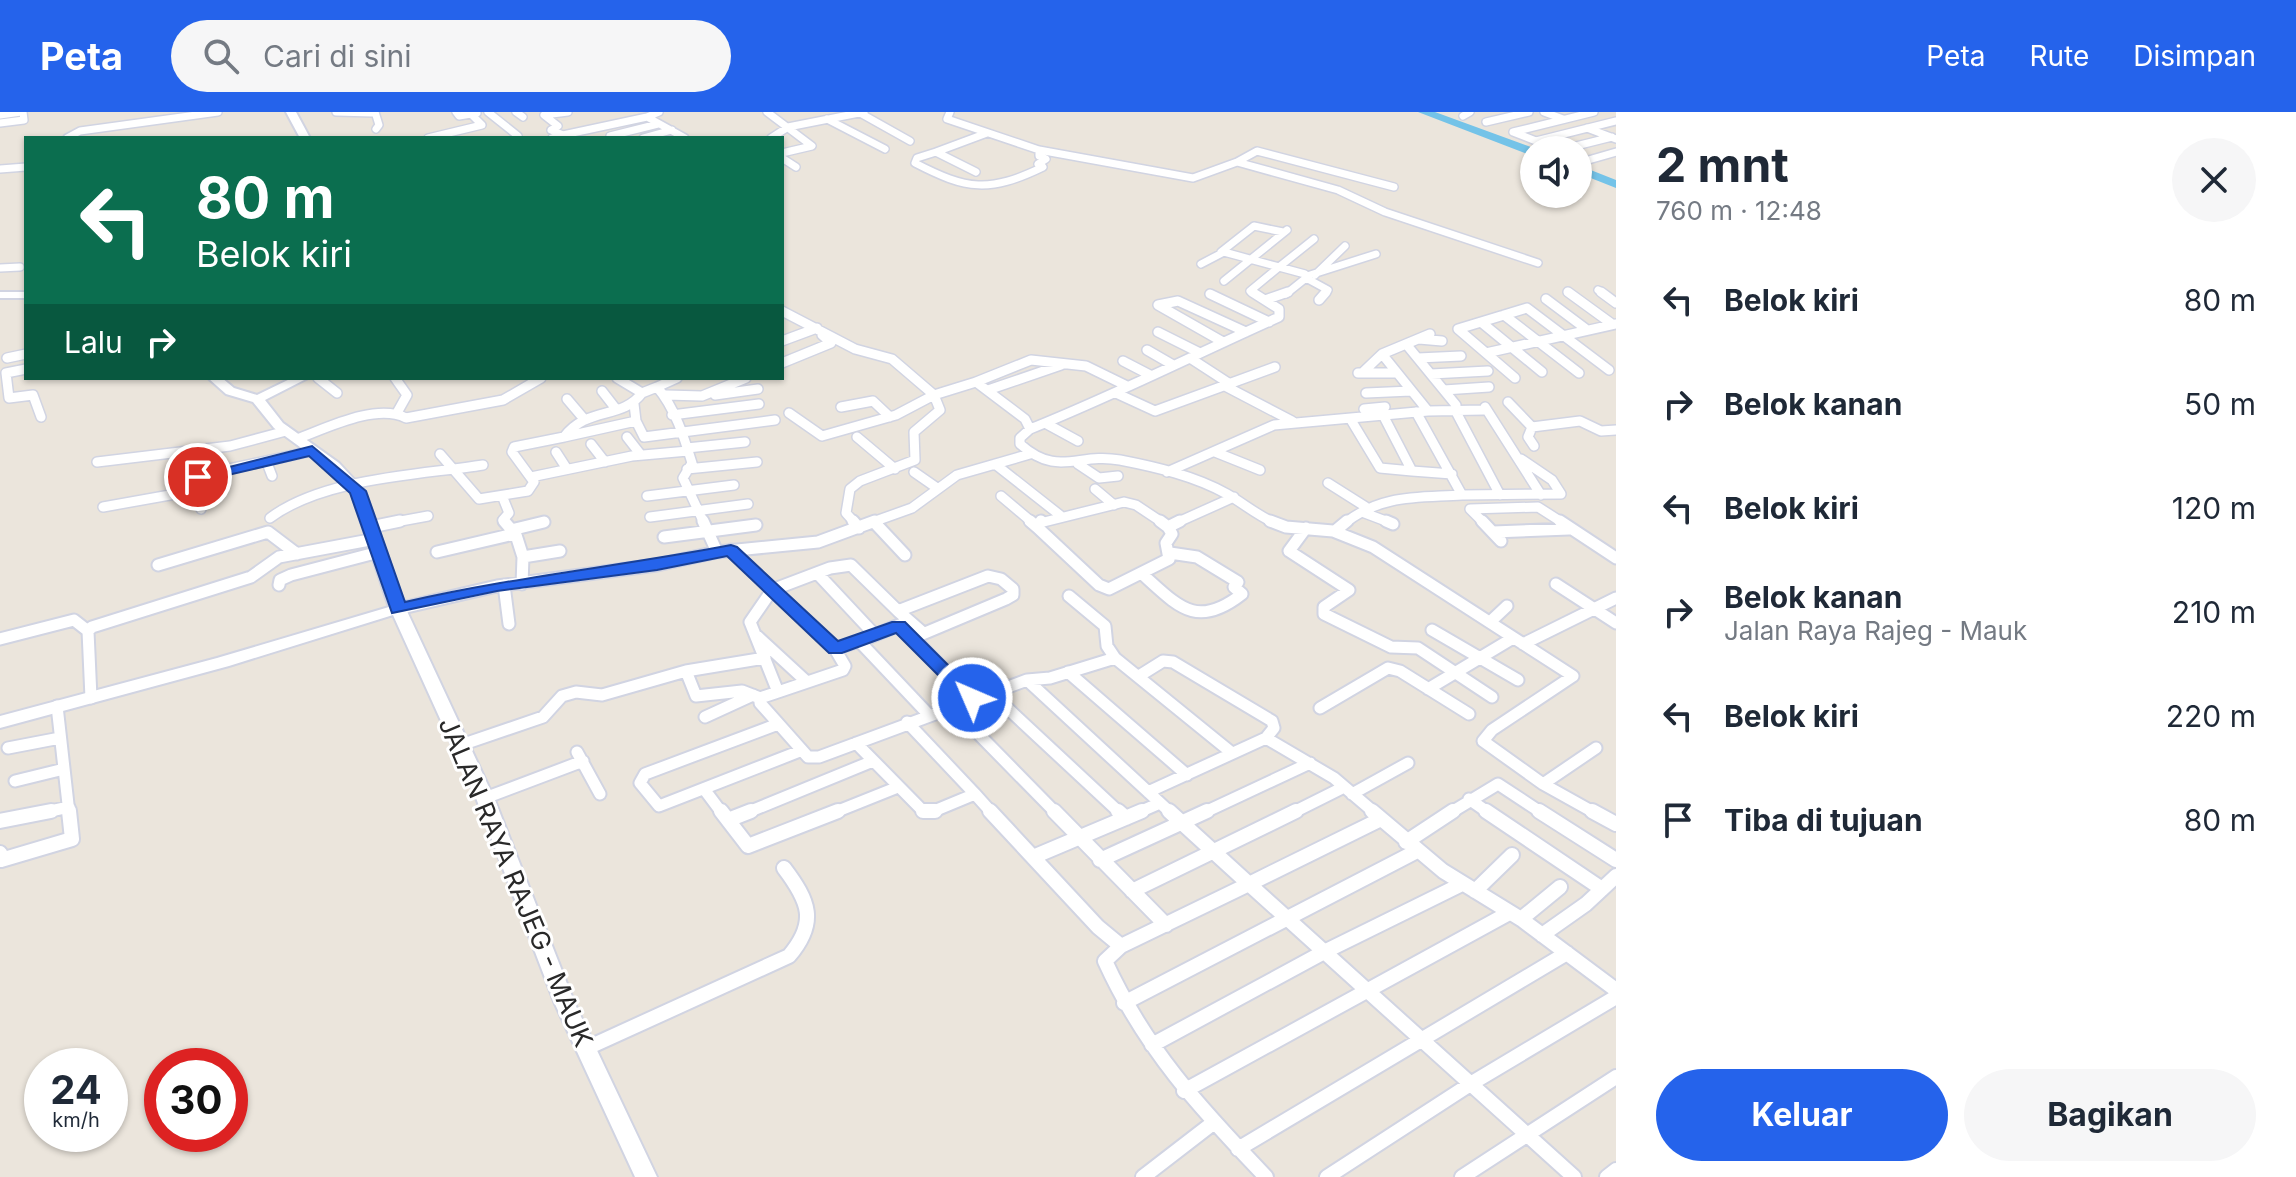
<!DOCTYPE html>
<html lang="id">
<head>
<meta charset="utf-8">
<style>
  body { margin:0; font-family:Inter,sans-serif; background:#f6f6f7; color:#1f2937; height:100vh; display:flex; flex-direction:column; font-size:30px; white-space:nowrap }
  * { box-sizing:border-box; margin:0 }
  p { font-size:26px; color:#747a83 }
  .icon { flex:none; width:44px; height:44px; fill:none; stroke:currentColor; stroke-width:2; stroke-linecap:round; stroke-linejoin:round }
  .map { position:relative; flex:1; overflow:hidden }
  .side { display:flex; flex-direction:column; background:#fff; width:680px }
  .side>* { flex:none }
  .top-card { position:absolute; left:24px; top:24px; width:760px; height:244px; border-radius:0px; box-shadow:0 2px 6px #0004; background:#0b6e4f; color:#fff; overflow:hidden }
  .fabs { position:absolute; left:1520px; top:24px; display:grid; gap:16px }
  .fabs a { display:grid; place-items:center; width:72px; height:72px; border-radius:50%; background:#fff; box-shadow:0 2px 6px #0004; font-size:40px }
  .speed { position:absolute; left:24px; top:936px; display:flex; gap:16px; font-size:40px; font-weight:700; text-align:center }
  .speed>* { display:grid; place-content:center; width:104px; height:104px; border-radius:50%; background:#fff; box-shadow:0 2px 6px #0004; line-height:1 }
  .speed small { font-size:20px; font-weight:400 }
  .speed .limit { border:12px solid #d22; background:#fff; color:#111 }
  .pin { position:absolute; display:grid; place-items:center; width:68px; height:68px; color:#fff; margin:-34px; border:4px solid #fff; border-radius:50%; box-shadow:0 2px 8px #0007 }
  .me { position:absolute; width:88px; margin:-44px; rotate:315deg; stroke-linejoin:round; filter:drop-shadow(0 0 6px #0008) }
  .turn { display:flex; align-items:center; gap:28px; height:168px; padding:0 40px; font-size:36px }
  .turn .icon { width:104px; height:104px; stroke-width:2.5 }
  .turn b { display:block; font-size:56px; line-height:68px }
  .then { display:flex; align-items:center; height:76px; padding:0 40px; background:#0003; gap:16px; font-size:30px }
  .round { display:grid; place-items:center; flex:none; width:84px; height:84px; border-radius:42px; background:#f6f6f7 }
  .headline { display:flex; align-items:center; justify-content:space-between; height:136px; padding:0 40px }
  h1 { font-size:48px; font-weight:700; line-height:60px }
  .cta { display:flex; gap:16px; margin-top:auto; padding:16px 40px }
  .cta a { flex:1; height:92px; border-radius:48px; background:#2563eb; color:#fff; font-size:32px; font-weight:700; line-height:92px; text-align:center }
  .cta a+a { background:#f6f6f7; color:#1f2937 }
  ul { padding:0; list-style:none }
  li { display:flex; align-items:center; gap:24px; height:104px; padding:0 40px }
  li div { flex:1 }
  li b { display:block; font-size:30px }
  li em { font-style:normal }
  header { display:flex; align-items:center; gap:48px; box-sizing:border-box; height:112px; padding:0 40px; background:#2563eb; color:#fff }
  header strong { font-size:38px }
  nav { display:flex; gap:44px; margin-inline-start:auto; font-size:28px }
  .search { width:560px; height:72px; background:#f6f6f7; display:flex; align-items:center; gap:20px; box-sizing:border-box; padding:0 28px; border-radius:44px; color:#747a83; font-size:30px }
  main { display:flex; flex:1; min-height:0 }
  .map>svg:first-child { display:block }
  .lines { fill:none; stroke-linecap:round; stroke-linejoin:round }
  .river { fill:#74c3e8; fill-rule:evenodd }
  .street-far3-casing { stroke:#d1d4e2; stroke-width:10 }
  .street-far2-casing { stroke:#d1d4e2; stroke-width:12 }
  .street-far1-casing { stroke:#d1d4e2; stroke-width:15 }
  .street-casing { stroke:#d1d4e2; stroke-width:18 }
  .secondary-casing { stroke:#d1d4e2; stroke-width:4 }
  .street-far3 { stroke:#fff; stroke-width:7 }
  .street-far2 { stroke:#fff; stroke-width:9 }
  .street-far1 { stroke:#fff; stroke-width:11 }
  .street { stroke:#fff; stroke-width:14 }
  .secondary { fill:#fff; fill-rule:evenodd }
  .route { fill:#2563eb; stroke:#184099; stroke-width:2 }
  .labels { text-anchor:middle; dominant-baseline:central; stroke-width:6; stroke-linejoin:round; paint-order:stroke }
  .street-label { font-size:26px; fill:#292929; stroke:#fff }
</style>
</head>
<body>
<header>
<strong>Peta</strong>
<div class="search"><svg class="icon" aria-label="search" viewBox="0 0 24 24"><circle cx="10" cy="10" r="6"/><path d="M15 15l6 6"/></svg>Cari di sini</div>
<nav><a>Peta</a><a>Rute</a><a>Disimpan</a></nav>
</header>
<main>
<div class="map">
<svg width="1616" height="1065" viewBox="0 0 1616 1065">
  <rect width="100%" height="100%" fill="#ebe5dc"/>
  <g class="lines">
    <!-- river -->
    <path class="river" d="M1418,0H1435L1539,38H1534V44L1530,43Z
      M1578,53L1616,68V76L1578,61Z"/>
    <defs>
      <path id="street-far3" d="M336,0L373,1
        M375,0L379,13L376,17
        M456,0L459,4L477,1
        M488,0L518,24
        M516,0L523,5
        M659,0L647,5L685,26
        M767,0L812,34L782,41
        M950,0L947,7L1039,38L1193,66L1237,50L1338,78L1385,100L1538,151
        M1544,0L1563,7
        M860,1L910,29
        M0,3L21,0
        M1463,4L1470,0
        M827,7L885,37
        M1486,10L1529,0
        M0,11L24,8L23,0
        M1587,16L1616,27
        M1513,20L1536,29L1616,9
        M1513,20L1594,0
        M563,23L647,5
        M610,24L658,12
        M67,26L80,19L218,0
        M428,26L482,13L471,2
        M552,26L563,23L551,18L558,14L544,3L568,0
        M643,26L672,18
        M771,26L788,15L864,0
        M1560,38L1612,25
        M936,40L917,46L915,51C967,78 989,81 1043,55L1038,52L1046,47L1039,44V39
        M782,46L796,55
        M1585,49L1616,40
        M1237,50L1257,39L1394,75
        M0,57L26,55
        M976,60L936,40L987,21
        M1221,140L1254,114L1283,120
        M1201,152L1224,140L1279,155L1250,179L1255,182
        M0,156L20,155
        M1315,163L1345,134
        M1307,164L1376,142
        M1306,166L1328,178L1324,182
        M1224,169L1287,118
        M1598,178L1604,182
        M1568,180L1571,182
        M1286,182L1306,166L1305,162L1279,155L1314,127"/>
      <path id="street-far2" d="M1252,180L1279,197V205C1196,242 1115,283 1030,317L1020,326V332C1058,366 1078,340 1120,348C1156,355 1195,364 1227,382C1243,391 1258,404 1275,411
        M1568,180L1612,212
        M1601,180L1616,191
        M1210,182L1269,210
        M1546,187L1586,217
        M1265,188L1288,180
        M1319,188L1326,180
        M782,199L855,237L892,247L934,283L976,270L1025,307L1030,317
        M1504,203L1579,261
        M1481,210L1542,260
        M1158,220L1200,241
        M1430,222L1406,232L1456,293
        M1419,227L1442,229
        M782,229L817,216
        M1223,230L1158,193L1178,189L1246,220
        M1147,238L1173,253
        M1486,241L1616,212
        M1382,242L1428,299
        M7,246L26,242
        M1190,246L1230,272
        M1418,246L1461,244
        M1123,249L1150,263
        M782,251L831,231L822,223
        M26,257L6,261L9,286L33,283L41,305
        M1358,261H1397
        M1362,261L1382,242L1406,232
        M1431,262L1488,259
        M318,266L337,281
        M395,266L407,283L398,299
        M617,266L642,281L657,275
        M677,266L657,275C675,296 684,325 692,351L683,366L704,411
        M1515,266L1458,217L1527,196L1609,258
        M976,270L1031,248L1086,254L1127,274
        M1225,274L1292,309
        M988,278L1061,253
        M1444,278L1489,275
        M602,279L616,297
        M1366,281L1411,279
        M1118,282L1155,299L1275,255
        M666,283L702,284L746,266
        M715,283L758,277
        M567,287L584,307
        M1508,290L1532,315L1580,309L1601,319L1616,318
        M634,292L636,309L644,325L775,308
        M841,295L873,289L890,305
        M1485,295L1541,383
        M1364,297L1385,295
        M1455,298L1500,383
        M789,301L822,324L896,303L934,283L940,298L914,320L915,348L860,369L850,377L846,401L855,411
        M672,303L759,292
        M1383,303L1412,359L1452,362
        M1351,308L1380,356L1412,359
        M1045,311L1078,329
        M1532,315L1528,325L1534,334
        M564,325L636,309
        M627,325L641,343
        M857,325L895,357
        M297,327C327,316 376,291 406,306L503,288L541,266
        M591,332L605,350
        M687,336L745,330
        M556,340L567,357
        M1215,340L1260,358
        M440,342L479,387L528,379L534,370L512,340L514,335L564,325C587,294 622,308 642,281
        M97,350L230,334L286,319
        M267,351L272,364
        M995,352L1061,404
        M1078,352L1099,366L1118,364
        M687,357L757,350
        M914,360L937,376
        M1167,360L1274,313L1428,299L1484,298
        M531,365L632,344L688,339
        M1328,371L1366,395
        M1095,377L1114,393
        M1462,383L1561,382L1552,368L1521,347
        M647,384L734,373
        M1001,384L1033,411
        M503,386L509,401L503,408L506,411
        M103,395L198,378
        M201,397L196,369L201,363L312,339
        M1470,397L1538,395L1563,411
        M1470,397L1484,411
        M1362,400L1391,411
        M650,405L748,392
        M270,406C323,366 419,363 483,353
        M390,411L428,404
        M539,411L544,410
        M870,411L912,396L957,363L1030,342
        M1040,411L1124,390L1136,393L1163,411
        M1176,411L1234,385
        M1345,411C1382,382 1417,386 1462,383L1416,300"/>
      <path id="street-far1" d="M504,409L516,423L523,445
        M703,409L717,440
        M853,409L859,416
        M1030,409L1037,415
        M1041,409L1037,415L1099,473L1109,477L1169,447L1166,431L1172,422L1168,415
        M1160,409L1168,415
        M1270,409L1286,415L1333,419L1373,435L1573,564L1492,618L1483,629L1543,672L1595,701
        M1386,409L1393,412
        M1482,409L1501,429
        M1560,409L1616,446
        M875,411L905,443
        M371,415L400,409
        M1168,415L1180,409
        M1306,416L1289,439L1349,478L1324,495V502L1391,535L1418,536L1492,585
        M511,418L544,410
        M1335,419L1347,409
        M1493,420L1569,417
        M664,425L756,413
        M731,438L772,478L750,510L778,580L760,586V591L808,645H819L1027,568L1050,566L1115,546
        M437,440L514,422
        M158,453L268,420L297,442
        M817,461L875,523
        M1141,461C1178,494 1196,518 1242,482L1234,475L1238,470L1197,445L1170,441
        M522,472L523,445L560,439
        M1556,472L1616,511
        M279,473L280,468L291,463L379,440
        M504,473L509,512
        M1069,484L1105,514L1107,534L1115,546L1232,641
        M398,497L497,474L657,453L717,440L818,430L875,409
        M898,499L851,453L830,456L772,478L835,537L859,529L929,603
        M1490,510L1507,494
        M1432,518L1518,568
        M922,520L898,499L988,464L1001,467L1013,477V483L1006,487L913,526L972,586
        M757,524L807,570
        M870,525L899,513
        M0,527L74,508L88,519
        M1523,532L1616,486
        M686,559L765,546
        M1068,560L1187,663
        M1139,564L1163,549L1173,550L1272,609L1274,616L1266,626
        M1027,568L1171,701
        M1428,577L1513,526
        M778,580L843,558L845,554L835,537
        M990,580L1120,701
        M91,586L88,519L92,515L251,465L279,445L375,427
        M57,594L69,701
        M951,594L1056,701
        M1320,596L1388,556L1400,559L1469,602
        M705,605L753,583
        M907,610L975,682
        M778,612L645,662L640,671L659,694L800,639
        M856,631L923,699H934L975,682L992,701
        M461,633L543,605L562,584L576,580L602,583L686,559L696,584L742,579L760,586
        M8,636L60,626
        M577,640L600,682
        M15,669L64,657
        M1543,672L1596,636
        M704,677L722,701
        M1148,680L1266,626L1334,666L1375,701
        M1352,682L1408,651
        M485,686L583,649
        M1469,687L1489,701
        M41,701L69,695
        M746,701L873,649
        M833,701L898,675
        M1137,701L1160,691
        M1203,701L1310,651
        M1292,701L1344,675
        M1450,701L1498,672L1542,701"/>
      <path id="street" d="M721,699L748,734L838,699
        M923,699H935
        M990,699L1098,815L1121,834
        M1054,699L1166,813
        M1118,699L1126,706
        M1169,699L1249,772L1121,834L1105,849C1145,937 1200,996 1266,1065
        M1372,699L1443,759L1521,807L1616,878
        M1486,699L1602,777
        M1539,699L1616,748
        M1592,699L1616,712
        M728,708L751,699
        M1379,708L1249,772L1574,1065
        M0,709L51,699
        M1406,730L1453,699
        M0,741L1,748L72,727L69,699
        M1033,745L1142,699
        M1100,748L1207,699
        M1132,779L1296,699
        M1475,779L1512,743
        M1521,807L1560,775
        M1542,823L1586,792L1616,764
        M1124,891L1417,739
        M1152,933L1324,840L1462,772
        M587,936L789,844C818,810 809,789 784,756
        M1184,979L1509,801
        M1238,1037L1567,841
        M1143,1065L1213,1011
        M1327,1065L1472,971L1616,885
        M1462,1065L1616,965
        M1607,1065L1616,1058"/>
      <path id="secondary" d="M286,0H296L310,26H300Z
        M0,180H26V186H0Z
        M208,266H222L234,276L257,283L292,266H308L265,288L283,311L339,351L365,379L406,497L494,686L575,892L657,1065H635L555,892L476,686L393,503L229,554L0,616V604L217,546L389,495L351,380L330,357L274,316L253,290L226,282Z"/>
    </defs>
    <!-- street-far3 casing -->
    <use href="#street-far3" class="street-far3-casing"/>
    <!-- street-far2 casing -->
    <use href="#street-far2" class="street-far2-casing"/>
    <!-- street-far1 casing -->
    <use href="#street-far1" class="street-far1-casing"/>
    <!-- street casing -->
    <use href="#street" class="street-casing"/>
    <!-- secondary casing -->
    <use href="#secondary" class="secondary-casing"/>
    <!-- street-far3 -->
    <use href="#street-far3" class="street-far3"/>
    <!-- street-far2 -->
    <use href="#street-far2" class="street-far2"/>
    <!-- street-far1 -->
    <use href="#street-far1" class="street-far1"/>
    <!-- street -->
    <use href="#street" class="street"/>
    <!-- secondary -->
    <use href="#secondary" class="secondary"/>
  </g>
  <!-- route -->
  <path class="route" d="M312,334L366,379L405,490C513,465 622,454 731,433L737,435L838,529L892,510H905L981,586L979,590H965L896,521L842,541H829L727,444L657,458L497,479L392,501L350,381L309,344L198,370L190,365Z"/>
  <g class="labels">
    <!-- street labels -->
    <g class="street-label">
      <text transform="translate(516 770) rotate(67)">JALAN RAYA RAJEG - MAUK</text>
    </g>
  </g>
</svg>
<div class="fabs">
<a><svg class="icon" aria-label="sound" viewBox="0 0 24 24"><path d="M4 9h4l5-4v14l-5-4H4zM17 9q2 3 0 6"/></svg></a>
</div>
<div class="speed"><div>24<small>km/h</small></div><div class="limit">30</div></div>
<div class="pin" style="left:198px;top:365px;background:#d93025"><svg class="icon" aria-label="arrive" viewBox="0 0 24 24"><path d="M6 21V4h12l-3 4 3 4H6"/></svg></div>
<svg class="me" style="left:972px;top:586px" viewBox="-20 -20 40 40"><circle r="17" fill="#2563eb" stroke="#fff" stroke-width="3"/><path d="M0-11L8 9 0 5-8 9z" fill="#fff"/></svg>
<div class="top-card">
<div class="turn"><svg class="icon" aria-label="left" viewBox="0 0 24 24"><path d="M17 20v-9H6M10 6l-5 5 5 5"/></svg><div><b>80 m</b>Belok kiri</div></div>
<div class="then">Lalu<svg class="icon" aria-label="right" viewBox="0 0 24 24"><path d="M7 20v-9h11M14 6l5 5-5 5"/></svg></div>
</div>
</div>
<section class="side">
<div class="headline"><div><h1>2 mnt</h1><p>760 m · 12:48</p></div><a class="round"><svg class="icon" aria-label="close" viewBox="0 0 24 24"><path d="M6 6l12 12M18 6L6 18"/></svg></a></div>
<ul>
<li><svg class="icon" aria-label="left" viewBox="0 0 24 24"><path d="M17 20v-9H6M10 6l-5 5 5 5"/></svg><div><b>Belok kiri</b></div><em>80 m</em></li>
<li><svg class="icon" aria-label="right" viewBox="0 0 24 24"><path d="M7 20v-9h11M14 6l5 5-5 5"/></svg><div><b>Belok kanan</b></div><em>50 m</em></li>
<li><svg class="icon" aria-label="left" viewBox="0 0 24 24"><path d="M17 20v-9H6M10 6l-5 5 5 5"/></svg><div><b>Belok kiri</b></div><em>120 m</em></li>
<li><svg class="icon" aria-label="right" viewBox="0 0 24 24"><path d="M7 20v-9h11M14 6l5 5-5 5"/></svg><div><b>Belok kanan</b><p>Jalan Raya Rajeg - Mauk</p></div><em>210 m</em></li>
<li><svg class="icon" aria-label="left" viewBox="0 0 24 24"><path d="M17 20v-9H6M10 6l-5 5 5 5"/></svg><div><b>Belok kiri</b></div><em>220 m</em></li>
<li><svg class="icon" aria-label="arrive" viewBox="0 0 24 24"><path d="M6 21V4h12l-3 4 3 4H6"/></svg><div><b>Tiba di tujuan</b></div><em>80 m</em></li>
</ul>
<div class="cta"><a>Keluar</a><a>Bagikan</a></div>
</section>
</main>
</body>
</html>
